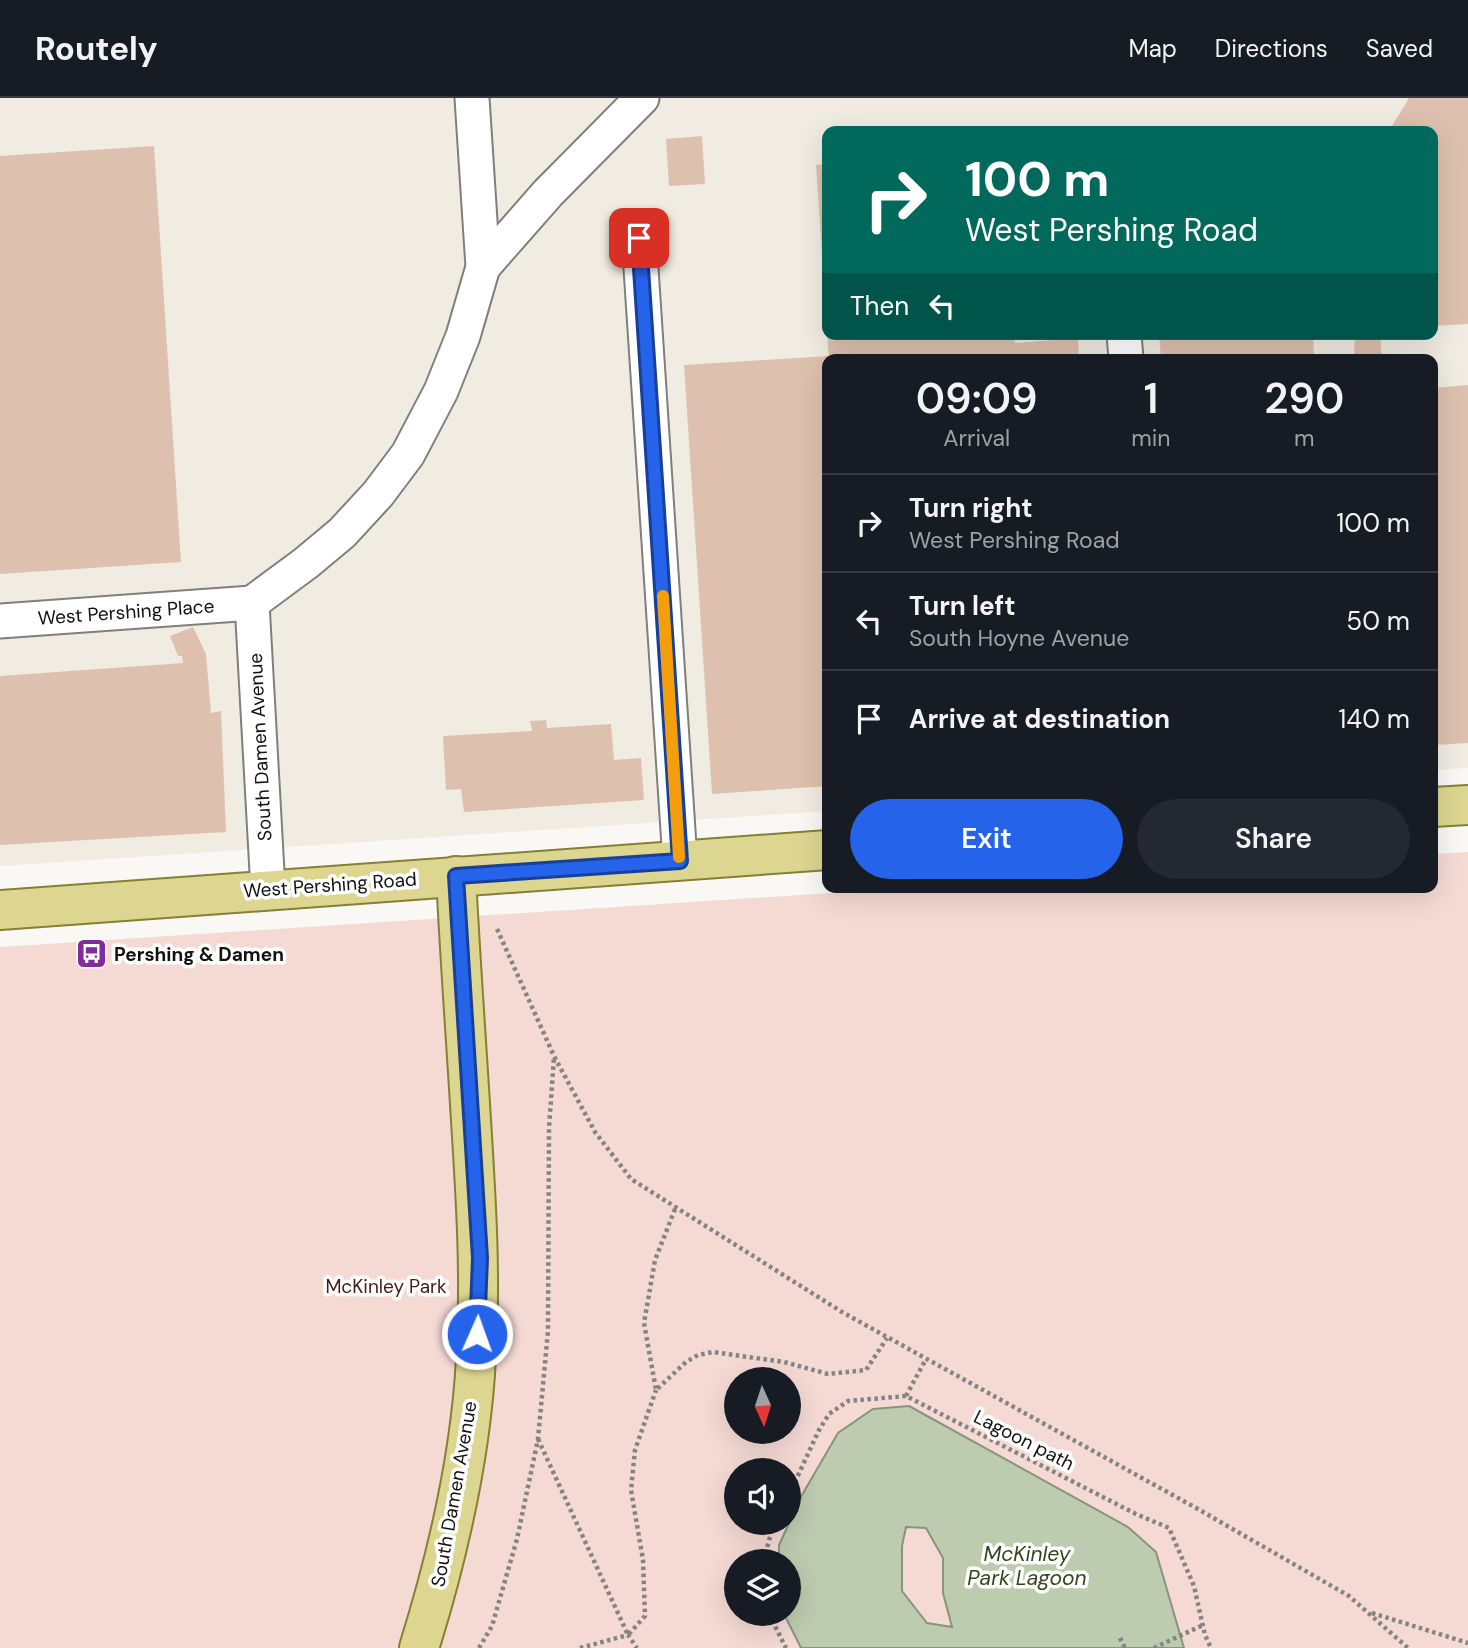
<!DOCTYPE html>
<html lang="en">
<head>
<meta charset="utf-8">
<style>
	body { margin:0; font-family:"DM Sans",sans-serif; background:#242831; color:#f1f3f6; height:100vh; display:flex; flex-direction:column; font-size:26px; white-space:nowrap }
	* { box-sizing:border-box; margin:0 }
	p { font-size:23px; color:#9ea1a6 }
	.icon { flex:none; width:38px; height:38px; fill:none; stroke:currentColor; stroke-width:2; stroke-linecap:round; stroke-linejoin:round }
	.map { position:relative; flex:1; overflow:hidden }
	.panel { position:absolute; left:822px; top:256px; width:616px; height:539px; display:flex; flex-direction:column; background:#171b24; border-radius:14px; box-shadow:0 7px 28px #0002 }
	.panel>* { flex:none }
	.hud { position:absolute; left:822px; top:28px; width:616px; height:214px; border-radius:14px; box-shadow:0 7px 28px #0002; background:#00695c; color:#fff; overflow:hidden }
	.needle { width:46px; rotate:177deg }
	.tools { position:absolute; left:724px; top:1269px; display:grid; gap:14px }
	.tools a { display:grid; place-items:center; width:77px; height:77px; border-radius:50%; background:#171b24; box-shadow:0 7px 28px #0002; font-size:35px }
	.pin { position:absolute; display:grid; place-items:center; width:60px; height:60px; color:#fff; margin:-30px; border-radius:14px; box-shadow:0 4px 10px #0006 }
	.me { position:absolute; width:77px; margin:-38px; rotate:2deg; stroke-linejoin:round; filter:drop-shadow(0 0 5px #0008) }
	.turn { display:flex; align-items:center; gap:24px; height:147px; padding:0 28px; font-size:32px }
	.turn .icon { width:91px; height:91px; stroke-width:2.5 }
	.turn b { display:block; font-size:49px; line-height:60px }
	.then { display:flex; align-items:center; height:66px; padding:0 28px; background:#0003; gap:14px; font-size:26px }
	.eta { display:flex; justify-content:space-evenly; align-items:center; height:119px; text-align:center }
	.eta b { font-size:42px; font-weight:600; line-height:49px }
	.action { display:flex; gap:14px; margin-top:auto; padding:14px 28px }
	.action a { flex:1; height:80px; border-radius:42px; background:#2563eb; color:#fff; font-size:28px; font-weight:600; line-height:80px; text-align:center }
	.action a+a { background:#242831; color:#f1f3f6 }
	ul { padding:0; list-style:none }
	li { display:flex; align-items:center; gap:21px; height:98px; padding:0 28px; border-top:2px solid #363941 }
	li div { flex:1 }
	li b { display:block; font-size:26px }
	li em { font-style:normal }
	header { display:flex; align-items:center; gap:42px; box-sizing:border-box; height:98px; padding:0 35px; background:#171b24; border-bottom:2px solid #363941 }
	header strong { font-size:33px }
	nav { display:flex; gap:38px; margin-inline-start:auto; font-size:24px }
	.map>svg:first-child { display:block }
	.built { fill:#f1ece2; fill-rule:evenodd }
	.green { fill:#f5dad4; fill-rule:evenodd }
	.water { fill:#bdcbaf; stroke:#8a937f; stroke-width:2; fill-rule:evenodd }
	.building { fill:#ddc1ae }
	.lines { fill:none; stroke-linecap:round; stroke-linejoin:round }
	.minor-casing { stroke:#817f7c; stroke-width:37 }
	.major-casing { stroke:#867f34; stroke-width:42 }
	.path { stroke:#858482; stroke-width:4.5; stroke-dasharray:3.5 3.5; stroke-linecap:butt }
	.minor { stroke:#fff; stroke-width:33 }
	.major { stroke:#dcd691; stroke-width:38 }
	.route-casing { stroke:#184099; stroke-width:18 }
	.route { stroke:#2563eb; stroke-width:12 }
	.slow { stroke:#f59e0b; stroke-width:12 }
	.labels { text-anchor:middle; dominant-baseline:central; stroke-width:7; stroke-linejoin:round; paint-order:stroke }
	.street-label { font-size:19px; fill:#121110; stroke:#fff }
	.poi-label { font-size:19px; font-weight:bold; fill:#121110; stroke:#fff; text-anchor:start }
	.park-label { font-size:19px; fill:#461912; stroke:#fff }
	.water-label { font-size:21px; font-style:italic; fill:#324419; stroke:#fff }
</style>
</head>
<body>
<header>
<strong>Routely</strong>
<nav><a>Map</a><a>Directions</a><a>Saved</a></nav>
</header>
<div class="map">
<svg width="1468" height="1550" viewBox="0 0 1468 1550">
	<rect width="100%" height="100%" fill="#faf8f5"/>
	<path class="built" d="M0,0h1468v670l-35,2v-411h-605v452l-828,55zM828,33h605v203h-605z"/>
	<path class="green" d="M1468,754v796h-1468v-701l922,-60h511v-33zM737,1281h52v53h-52zM737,1372h52v52h-52zM737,1463h52v53h-52z"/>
	<path class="water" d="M909,1308l219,121 28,25 28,96h-383l-17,-34h5v-53h-10v-16l23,-50 36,-62 35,-24zM906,1429l20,1 17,30v35l9,34 -25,-4 -25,-32v-45z"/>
	<g class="building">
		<path d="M1409,0h59v226l-35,2v-195h-44z"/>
		<path d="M702,38l3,48 -36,2 -3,-47z"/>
		<path d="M154,48l27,416 -181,12v-418z"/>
		<path d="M828,66v148h-2l-10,-147z"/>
		<path d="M827,236h188v9l63,-5 1,21h-250z"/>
		<path d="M1159,236h154l1,25h-153z"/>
		<path d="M1355,236h25l2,25h-28z"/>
		<path d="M828,258v430l-116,8 -28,-429z"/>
		<path d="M1468,287v358l-35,2v-357z"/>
		<path d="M193,529l13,27 5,59 10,-2 5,121 -226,13v-169l183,-13 -1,-7h-4l-8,-20z"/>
		<path d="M546,622l1,8 64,-4 3,36 27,-2 3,42 -180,12 -3,-23 -15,1 -3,-54 89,-5 -2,-10z"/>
	</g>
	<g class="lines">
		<defs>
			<g id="minor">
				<path d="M639,140l41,623"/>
				<path d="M483,169l65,-74 94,-95"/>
				<path d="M1124,236l2,25"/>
				<path d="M252,505l54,-40 36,-30 36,-39 30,-40 33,-63 22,-55 20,-69 -11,-169"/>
				<path d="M252,505l16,287"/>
				<path d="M0,523l252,-18"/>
			</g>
			<g id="major">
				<path d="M1433,709l35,-2"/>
				<path d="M0,812l828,-60"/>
				<path d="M419,1550c29,-93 52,-192 57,-290 5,-80 0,-159 -5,-238 -5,-82 -11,-163 -15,-244"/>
			</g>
		</defs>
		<use href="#minor" class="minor-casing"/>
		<use href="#major" class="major-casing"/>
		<g class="path">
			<path d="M497,831l57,127 41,76 36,47 211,133 356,197 151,87 59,52"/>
			<path d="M675,1111l-20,51 -11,63 12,67 30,-28 12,-7 15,-3 71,10 44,12 38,-4 21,-32"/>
			<path d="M906,1298l20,-37"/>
			<path d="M538,1341l90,196 17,-19 -2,-56 -12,-70 4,-40 21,-60"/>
			<path d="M789,1397l30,-65 10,-16 19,-13 58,-5 230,118 33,14 25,58 11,49 6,13"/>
			<path d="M767,1463v-13l7,-26"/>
			<path d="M1372,1515l96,30"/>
			<path d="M769,1516l17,34"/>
			<path d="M1120,1540l5,10"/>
			<path d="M479,1550l13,-22 25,-87 21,-100 10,-108 1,-203 5,-71"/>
			<path d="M580,1550l48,-13 9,13"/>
			<path d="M1154,1550l49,-23"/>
		</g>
		<use href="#minor" class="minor"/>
		<use href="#major" class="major"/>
	</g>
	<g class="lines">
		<defs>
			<path id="route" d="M477,1236l3,-76 -24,-382 224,-15 -41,-623"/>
		</defs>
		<use href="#route" class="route-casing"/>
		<use href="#route" class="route"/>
		<path class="slow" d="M663,498l16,261"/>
	</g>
	<defs>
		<symbol id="bus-square" viewBox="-11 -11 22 22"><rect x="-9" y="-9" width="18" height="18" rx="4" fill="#812c9a" stroke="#fff"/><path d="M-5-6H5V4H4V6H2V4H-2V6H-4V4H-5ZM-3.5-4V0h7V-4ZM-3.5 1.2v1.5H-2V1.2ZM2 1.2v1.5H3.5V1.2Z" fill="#fff"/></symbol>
	</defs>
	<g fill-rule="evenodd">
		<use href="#bus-square" x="74" y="838" width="35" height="35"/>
	</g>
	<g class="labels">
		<g class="street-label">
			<text transform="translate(126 514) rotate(-4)">West Pershing Place</text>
			<text transform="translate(260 649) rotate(-93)">South Damen Avenue</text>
			<text transform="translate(330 787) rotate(-4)">West Pershing Road</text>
			<text transform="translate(1024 1342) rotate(27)">Lagoon path</text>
			<text transform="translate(454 1396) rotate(-80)">South Damen Avenue</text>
		</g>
		<g class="poi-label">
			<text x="114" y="856">Pershing &amp; Damen</text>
		</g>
		<g class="park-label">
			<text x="386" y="1188">McKinley Park</text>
		</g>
		<g class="water-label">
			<text x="1027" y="1456">McKinley<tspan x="1027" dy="24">Park Lagoon</tspan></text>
		</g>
	</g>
</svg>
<div class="tools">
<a><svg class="needle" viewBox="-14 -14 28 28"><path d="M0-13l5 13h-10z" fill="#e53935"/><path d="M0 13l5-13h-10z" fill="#9ea1a6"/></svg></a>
<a><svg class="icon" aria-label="sound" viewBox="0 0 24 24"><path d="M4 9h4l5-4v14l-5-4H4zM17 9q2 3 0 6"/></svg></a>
<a><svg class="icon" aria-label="layers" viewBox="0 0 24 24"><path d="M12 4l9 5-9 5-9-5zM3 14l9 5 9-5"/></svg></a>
</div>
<div class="pin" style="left:639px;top:140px;background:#d93025"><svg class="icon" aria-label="arrive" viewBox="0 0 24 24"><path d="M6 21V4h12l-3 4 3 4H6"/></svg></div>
<svg class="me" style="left:477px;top:1236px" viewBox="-20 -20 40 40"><circle r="17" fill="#2563eb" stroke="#fff" stroke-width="3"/><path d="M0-11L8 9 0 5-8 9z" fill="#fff"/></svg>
<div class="hud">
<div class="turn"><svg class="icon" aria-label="right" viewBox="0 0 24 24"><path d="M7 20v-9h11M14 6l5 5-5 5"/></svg><div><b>100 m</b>West Pershing Road</div></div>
<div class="then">Then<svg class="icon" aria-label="left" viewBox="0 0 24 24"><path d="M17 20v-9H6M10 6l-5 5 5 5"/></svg></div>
</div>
<section class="panel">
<div class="eta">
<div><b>09:09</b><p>Arrival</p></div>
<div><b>1</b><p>min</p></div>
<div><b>290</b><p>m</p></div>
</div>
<ul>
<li><svg class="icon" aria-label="right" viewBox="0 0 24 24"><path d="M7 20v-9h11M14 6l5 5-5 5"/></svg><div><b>Turn right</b><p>West Pershing Road</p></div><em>100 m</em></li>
<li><svg class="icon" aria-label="left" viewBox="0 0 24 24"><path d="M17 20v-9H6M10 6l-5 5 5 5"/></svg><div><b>Turn left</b><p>South Hoyne Avenue</p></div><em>50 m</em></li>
<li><svg class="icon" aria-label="arrive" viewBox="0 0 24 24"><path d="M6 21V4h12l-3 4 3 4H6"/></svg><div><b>Arrive at destination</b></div><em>140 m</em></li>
</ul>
<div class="action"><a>Exit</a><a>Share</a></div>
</section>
</div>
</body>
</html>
